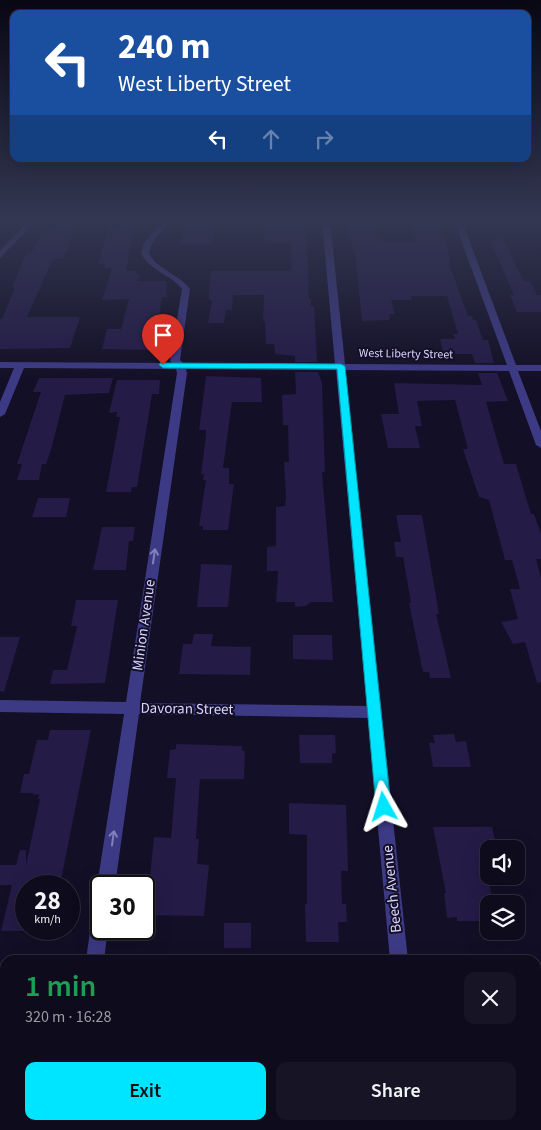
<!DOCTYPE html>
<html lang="en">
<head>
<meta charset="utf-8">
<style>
	body { margin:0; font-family:"Source Sans 3",sans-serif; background:#171425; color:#f1f3f6; height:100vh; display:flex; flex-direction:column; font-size:19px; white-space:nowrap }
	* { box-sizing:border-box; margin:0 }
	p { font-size:16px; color:#9b9ba3 }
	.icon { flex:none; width:28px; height:28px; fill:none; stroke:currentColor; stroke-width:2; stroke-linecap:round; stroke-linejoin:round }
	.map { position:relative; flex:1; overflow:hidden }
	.sheet { position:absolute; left:0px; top:955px; width:541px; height:175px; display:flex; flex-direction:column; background:#0e0b1c; border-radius:15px 15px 0 0; box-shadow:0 5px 20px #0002,0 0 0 1px #2e2b3b }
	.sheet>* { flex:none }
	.top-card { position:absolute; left:10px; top:10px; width:521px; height:152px; border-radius:10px; box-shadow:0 5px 20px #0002,0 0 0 1px #2e2b3b; background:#1a4fa0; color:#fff; overflow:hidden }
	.fabs { position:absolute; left:480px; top:840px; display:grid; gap:10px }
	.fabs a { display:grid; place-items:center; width:45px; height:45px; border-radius:10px; background:#0e0b1c; box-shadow:0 5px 20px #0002,0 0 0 1px #2e2b3b; font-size:25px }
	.speed { position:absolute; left:15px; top:875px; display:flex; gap:10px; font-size:25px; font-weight:700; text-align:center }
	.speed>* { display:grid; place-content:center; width:65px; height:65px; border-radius:50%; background:#0e0b1c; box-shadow:0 5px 20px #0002,0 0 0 1px #2e2b3b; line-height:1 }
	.speed small { font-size:12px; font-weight:400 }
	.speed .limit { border:2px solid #111; border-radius:8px; background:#fff; color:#111 }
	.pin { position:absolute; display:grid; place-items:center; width:42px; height:42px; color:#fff; margin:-51px -21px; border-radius:50% 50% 50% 0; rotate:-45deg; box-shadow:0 0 5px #0007 }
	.pin .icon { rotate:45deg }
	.me { position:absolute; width:55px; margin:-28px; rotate:354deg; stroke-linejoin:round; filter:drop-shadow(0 0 4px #0008) }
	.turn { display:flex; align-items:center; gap:18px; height:105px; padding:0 25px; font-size:22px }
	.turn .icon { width:65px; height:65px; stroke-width:2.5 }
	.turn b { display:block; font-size:35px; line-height:42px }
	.lanes { display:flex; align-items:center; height:48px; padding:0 25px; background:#0003; justify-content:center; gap:25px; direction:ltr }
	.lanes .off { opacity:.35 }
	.round { display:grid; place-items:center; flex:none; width:52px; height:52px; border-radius:10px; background:#171425 }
	.overview { display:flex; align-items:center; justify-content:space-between; height:85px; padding:0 25px }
	h1 { font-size:30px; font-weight:600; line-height:38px; color:#1e9e55 }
	.primary-button { display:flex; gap:10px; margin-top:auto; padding:10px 25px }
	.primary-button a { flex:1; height:58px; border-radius:10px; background:#00e5ff; color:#111; font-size:20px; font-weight:600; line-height:58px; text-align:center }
	.primary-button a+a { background:#171425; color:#f1f3f6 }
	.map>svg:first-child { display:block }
	.building { fill:#241b47 }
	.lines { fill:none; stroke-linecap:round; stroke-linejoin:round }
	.minor { fill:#3d3a85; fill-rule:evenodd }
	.tertiary { fill:#3d3a85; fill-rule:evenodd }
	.oneway { stroke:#837fbc }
	.route { fill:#00e5ff; stroke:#0095a6 }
	.labels { text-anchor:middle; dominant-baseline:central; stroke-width:4; stroke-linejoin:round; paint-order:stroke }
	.far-street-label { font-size:12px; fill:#d9d4ff; stroke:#130f26 }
	.street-label { font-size:15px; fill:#d9d4ff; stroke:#130f26 }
</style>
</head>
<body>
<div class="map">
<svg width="541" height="1130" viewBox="0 0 541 1130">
	<rect width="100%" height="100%" fill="#130f26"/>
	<g class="building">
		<path d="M54,221h24l-15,38h-10l-26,58h53l-10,31 -70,1v-30h2l13,-32h-3l4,-9 11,-26h5l8,-17h4l4,-8h4z"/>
		<path d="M119,221h16l-9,50h11l-1,3h4l-2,7h28l1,16h-5l-5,32h4l-5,21 -54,-1 5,-20h14l8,-30 -27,1 10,-32h-8l1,-4h-7l11,-37 9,-1z"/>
		<path d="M188,221h28l-3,23h-32l4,-20z"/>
		<path d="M263,221h43l3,78h2v7h3l3,56h-22v-6l-20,-2 -1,-10h-8l-1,-23h-2l1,-26h-31l-1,15h-6l-2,13h-16l4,-23h-3v-10l2,-19h80v-28h-26z"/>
		<path d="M346,221h28l3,15 5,2 1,5h33l-4,-20h27l4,16h3l4,24 -1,1 19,52h4l1,4h3l7,20h5l6,23h-19l-3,-9h-28l-4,-15h15l-2,-5h5l-11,-38h-36l1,4h-21l4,14h-6l1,6 -28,1 -7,-70h-2l-2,-13h-3z"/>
		<path d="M501,236l23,45h6l7,14h4v17h-24l-7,-17h4l-24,-54z"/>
		<path d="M295,372h23l4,11 3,89h-3l11,130h-22l-5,4 -11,1v-5h-19l2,-31h-11v-24l9,-1v-39l9,-1 1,-9 -2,-35h5l-1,-37h-5l-1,-30 14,-1z"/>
		<path d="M478,373h19l11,28 -22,1 18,62h12l15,50h3l7,20v25h-5l5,19v104l-4,1 -12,-41 -12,2 -12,-22 17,-3 -8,-30h10l-8,-29h-7l-16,-60 -10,-3 -16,-48h5l-13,-49 -38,1 5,25h-7l5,22h-32l-7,-34h18l-5,-31 88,2z"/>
		<path d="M206,376l55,2 1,24h-30l-9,66h6v16h5l-6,46h-25v-4h-4l7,-46h-3l1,-6h-3l5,-39v-5h-7z"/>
		<path d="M39,378h74l-4,15 -44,2 -14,55 -5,14h-4l-3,16h-22l5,-16h-5l24,-72h-8z"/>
		<path d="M117,380h43l-1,14h-7l-15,93h-5l-1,5h-25l14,-75h-4l1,-5 -8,1z"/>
		<path d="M38,498h32l-4,19h-34z"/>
		<path d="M396,515h26l17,99h-3l15,64h-21l-1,-6h-6l-14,-69h2l-8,-46h-7l-2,-15h7z"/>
		<path d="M102,527h33l-2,14h-4l-3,29h-33z"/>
		<path d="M201,564l31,1 -4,42h-31z"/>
		<path d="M76,600h42l-13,83 -55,1 3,-14h14l10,-44h-6z"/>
		<path d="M194,634h19l-2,12 40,1 -1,28 -71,-1 4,-30h9z"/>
		<path d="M293,635h39l1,25 -40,-1z"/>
		<path d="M0,637h20l-16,55 -4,-1z"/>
		<path d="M50,730h41l-31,155h-34v46h-25l11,-46h-12v-20h16l4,-15h6v15l14,-66h-2l1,-5 -6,1 1,-2h-14l4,-19h5l8,-34h11z"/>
		<path d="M454,734l2,8 10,-1 5,26h-38l-4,-24h6l-2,-8z"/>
		<path d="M299,735h36l1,18 -4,1v9h-32z"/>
		<path d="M176,744l66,2v5h3l-1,28h-44l-4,60h3l-2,25 12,1 -5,51 -58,-1 8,-78 17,1 5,-60h-9l3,-28 6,-1z"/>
		<path d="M289,803l57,2 2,66h-7l1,33h4l1,18h-9l1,20h-33l-1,-38h2v-69l-18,-1z"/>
		<path d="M433,827h59l4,18h-14l11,59h-4v17h-32v-4l-10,1 -3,-25h2z"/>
		<rect x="224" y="923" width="27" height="25"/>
	</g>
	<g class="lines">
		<g class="minor">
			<path d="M0,221h7l-7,6z"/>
			<path d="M163,221h7l-18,22 -3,10c8,17 30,21 41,36l-10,71 3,3 152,1 -13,-143h8l15,143 162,1 -53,-144h8l54,144h25v6h-23l23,60v17l-5,-3 -27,-74 -164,-1 63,590h-18l-22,-242 -229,-4 -24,172h-14v6l-4,-6 27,-172 -124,-2v-12l126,2 51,-329 -1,-4 -152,-1 -19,46 -5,3v-15l14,-34h-14v-6l172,1 -2,-2 12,-72c-11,-15 -33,-18 -41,-36l3,-10zM186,369l150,1 31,336 -227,-3 47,-330z"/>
			<path d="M101,909v20h7l-4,31h-18l6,-43 3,-6z"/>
			<path d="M61,1125h20l-1,5h-20z"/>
			<rect x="405" y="1125" width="20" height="5"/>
		</g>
		<path class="tertiary" d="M28,221h8l-36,37v-7z"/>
	</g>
	<defs><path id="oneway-shaft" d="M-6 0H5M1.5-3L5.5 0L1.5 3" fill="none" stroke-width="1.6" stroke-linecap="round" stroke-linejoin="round" transform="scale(1.25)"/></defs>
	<g class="oneway">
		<use href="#oneway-shaft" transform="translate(154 556) rotate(-82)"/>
		<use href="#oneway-shaft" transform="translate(113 838) rotate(-82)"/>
	</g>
	<linearGradient id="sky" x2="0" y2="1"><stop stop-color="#0a0815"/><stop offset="0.58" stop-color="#333752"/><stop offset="1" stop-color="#333752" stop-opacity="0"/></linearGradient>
	<rect width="541" height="380" fill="url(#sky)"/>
	<path class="route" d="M160,363l181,1 4,2 46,441 -2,5 -5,1 -6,-1 -2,-5 -39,-438 -174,-1 -4,-3z"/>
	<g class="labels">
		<g class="far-street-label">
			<text transform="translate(406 354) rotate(1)">West Liberty Street</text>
		</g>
		<g class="street-label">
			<text transform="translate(144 625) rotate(-82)">Minion Avenue</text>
			<text transform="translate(187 709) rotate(1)">Davoran Street</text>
			<text transform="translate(392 889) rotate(-96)">Beech Avenue</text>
		</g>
	</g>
</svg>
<div class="fabs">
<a><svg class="icon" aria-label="sound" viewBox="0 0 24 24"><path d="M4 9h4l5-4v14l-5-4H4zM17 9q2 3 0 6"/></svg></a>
<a><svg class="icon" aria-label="layers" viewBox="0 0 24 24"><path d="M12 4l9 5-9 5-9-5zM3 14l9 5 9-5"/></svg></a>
</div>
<div class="speed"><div>28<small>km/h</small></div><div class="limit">30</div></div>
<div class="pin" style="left:163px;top:365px;background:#d93025"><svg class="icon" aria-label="arrive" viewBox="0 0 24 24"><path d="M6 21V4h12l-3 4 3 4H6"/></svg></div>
<svg class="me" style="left:384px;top:807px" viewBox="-20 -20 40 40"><path d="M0-17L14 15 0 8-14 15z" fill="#00e5ff" stroke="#fff" stroke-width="4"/></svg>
<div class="top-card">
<div class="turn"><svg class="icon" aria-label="left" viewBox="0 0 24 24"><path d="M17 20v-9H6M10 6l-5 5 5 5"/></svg><div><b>240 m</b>West Liberty Street</div></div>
<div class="lanes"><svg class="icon" aria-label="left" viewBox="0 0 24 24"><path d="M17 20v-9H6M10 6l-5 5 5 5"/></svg><svg class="icon off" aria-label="ahead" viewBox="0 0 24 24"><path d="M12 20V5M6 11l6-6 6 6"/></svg><svg class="icon off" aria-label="right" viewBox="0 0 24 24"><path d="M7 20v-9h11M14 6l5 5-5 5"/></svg></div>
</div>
<section class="sheet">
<div class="overview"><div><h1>1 min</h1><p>320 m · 16:28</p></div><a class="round"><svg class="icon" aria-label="close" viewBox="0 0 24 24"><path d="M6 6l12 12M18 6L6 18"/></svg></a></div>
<div class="primary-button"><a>Exit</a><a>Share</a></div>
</section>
</div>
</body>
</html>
